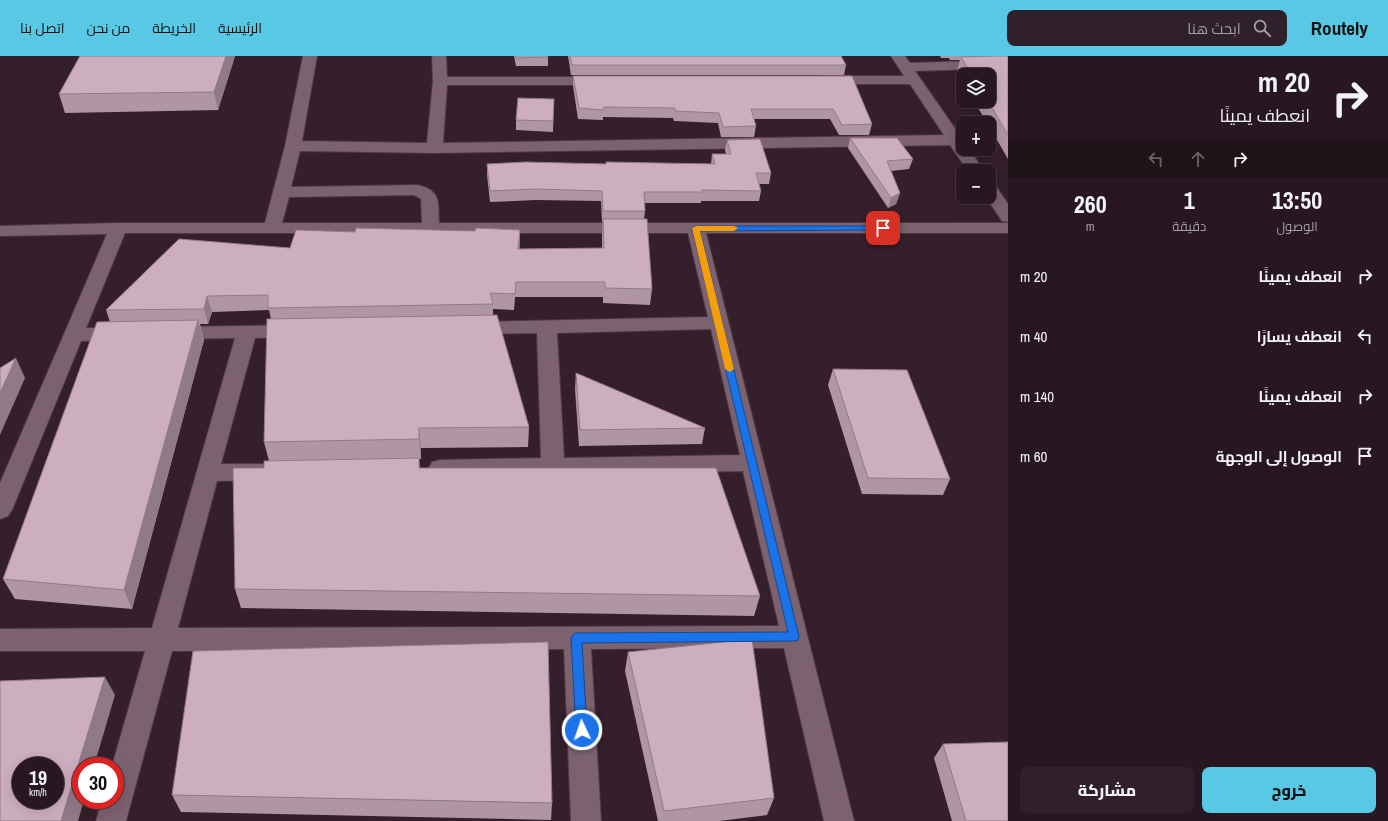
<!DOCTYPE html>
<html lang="ar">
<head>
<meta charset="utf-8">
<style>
	body { margin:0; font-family:"Archivo Narrow",Cairo,sans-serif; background:#302029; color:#f1f3f6; direction:rtl; height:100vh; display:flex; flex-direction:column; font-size:15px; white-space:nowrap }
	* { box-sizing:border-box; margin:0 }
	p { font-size:13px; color:#a59fa5 }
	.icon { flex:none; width:22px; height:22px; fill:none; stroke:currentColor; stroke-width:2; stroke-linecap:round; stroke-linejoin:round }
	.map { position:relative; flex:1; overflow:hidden; direction:ltr }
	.drawer { display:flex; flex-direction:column; background:#281720; width:380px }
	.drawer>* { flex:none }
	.banner { background:#281720; color:#f1f3f6; overflow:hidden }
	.buttons { position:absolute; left:956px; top:12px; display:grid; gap:8px }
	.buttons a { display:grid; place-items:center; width:40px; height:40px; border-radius:8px; background:#281720; box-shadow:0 4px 16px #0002,0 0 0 1px #44363e; font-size:20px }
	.speed { position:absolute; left:12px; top:701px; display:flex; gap:8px; font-size:20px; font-weight:700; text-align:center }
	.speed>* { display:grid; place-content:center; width:52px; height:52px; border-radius:50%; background:#281720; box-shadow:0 4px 16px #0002,0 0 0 1px #44363e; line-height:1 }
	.speed small { font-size:10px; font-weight:400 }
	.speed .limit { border:6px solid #d22; background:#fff; color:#111 }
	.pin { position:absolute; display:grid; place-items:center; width:34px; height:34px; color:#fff; margin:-17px; border-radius:8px; box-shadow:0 2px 6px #0006 }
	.me { position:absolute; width:44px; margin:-22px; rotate:357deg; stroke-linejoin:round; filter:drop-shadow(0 0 3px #0008) }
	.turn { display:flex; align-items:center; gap:14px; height:84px; padding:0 12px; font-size:18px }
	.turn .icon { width:52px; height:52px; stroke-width:2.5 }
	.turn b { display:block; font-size:28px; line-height:34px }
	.lanes { display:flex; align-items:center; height:38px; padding:0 12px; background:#0003; justify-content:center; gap:20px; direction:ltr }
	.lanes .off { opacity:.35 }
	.eta { display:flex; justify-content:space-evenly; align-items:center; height:68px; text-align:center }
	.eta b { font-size:24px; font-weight:800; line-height:28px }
	.primary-button { display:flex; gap:8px; margin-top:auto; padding:8px 12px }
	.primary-button a { flex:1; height:46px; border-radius:8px; background:#59c8e4; color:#111; font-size:16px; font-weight:800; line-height:46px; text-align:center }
	.primary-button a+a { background:#302029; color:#f1f3f6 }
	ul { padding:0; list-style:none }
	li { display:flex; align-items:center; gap:12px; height:60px; padding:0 12px }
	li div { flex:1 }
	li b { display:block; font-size:15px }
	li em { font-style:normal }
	header { display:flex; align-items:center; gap:24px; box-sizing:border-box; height:56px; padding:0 20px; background:#59c8e4; color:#111 }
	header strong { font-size:19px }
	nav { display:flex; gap:22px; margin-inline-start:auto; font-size:14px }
	.search { width:280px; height:36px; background:#302029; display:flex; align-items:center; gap:10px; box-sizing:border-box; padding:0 14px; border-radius:8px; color:#a59fa5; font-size:15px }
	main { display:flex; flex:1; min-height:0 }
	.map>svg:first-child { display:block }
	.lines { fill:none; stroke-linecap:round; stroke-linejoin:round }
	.minor-casing { stroke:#4e3b46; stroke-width:2 }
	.minor { fill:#7c616f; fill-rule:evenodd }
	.wall { fill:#b096a3 }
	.shaded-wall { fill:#907a85 }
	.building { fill:#cdaebe; stroke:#907a85; fill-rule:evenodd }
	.route { fill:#1a73e8; stroke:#114b97 }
	.slow { fill:#f59e0b }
</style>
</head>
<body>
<header>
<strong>Routely</strong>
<div class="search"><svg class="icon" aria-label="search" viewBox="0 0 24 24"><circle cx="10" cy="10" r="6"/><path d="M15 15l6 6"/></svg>ابحث هنا</div>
<nav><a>الرئيسية</a><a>الخريطة</a><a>من نحن</a><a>اتصل بنا</a></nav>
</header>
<main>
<section class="drawer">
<div class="banner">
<div class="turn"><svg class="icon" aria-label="right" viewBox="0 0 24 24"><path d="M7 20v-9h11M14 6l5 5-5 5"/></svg><div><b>20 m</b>انعطف يمينًا</div></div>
<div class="lanes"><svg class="icon off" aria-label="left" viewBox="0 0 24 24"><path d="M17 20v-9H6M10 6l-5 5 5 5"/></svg><svg class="icon off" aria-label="ahead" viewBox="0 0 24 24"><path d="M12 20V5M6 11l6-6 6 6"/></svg><svg class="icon" aria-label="right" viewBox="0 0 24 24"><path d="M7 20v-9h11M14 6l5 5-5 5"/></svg></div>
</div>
<div class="eta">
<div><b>13:50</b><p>الوصول</p></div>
<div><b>1</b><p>دقيقة</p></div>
<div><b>260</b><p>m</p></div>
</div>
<ul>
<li><svg class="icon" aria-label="right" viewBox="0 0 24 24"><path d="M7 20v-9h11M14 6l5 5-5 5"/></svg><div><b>انعطف يمينًا</b></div><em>20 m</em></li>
<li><svg class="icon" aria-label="left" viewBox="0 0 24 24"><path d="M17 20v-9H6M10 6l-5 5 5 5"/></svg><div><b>انعطف يسارًا</b></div><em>40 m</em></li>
<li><svg class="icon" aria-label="right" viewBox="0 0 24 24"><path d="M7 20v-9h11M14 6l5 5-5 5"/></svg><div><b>انعطف يمينًا</b></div><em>140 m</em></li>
<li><svg class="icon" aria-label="arrive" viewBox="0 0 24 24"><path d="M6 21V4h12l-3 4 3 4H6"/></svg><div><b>الوصول إلى الوجهة</b></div><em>60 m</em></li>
</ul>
<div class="primary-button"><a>خروج</a><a>مشاركة</a></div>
</section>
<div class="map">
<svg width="1008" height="765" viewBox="0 0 1008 765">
	<rect width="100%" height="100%" fill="#351f2b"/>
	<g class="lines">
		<defs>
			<g id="minor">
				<path d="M303,0h14l-15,85 125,2 6,-62 -1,-25h14l1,21h156l5,1 2,3 -2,3 -5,1h-156l-4,58 501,-8 -34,-51h-85l-5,-1 -2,-3 2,-3 5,-1h79l-13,-20h14l5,7 98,-3v8l-93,3 48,69v9h6l15,22h-16l-18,-26 -515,8 -135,-2 -9,36 127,-2c24,6 20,18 21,38h569v10h-302l148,588h-30l-40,-173 -193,1 10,172h-30l-7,-172 -392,2 -46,170h-30l6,-21h13v-34h-3l33,-115h-145v-22l152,-1 83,-290 -63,1 -7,-1 -3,-5 3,-5 7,-1 124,-2 7,1 3,5 -3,5 -7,1 -41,1 -34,126h41l8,2 3,6 -3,6 -8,2 -45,1 -39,147 601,-2 -36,-155 -303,5 -8,-2 -3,-6 3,-6 8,-2 101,-2 -4,-125 -67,1 -7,-2 -3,-4 3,-4 7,-2 238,-5 -20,-84h-563l-39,95h38l7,1 3,5 -3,5 -7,1 -43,1 -69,169 -4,6 -8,3v-36l107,-249 -107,2v-10l118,-3h147l20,-77zM414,139l7,4 1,24h-140l7,-26zM711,273l29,126 -176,3 -7,-125z"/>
				<path d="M989,128l6,1 13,19v18l-6,-1 -16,-24h3z"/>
			</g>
		</defs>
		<use href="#minor" class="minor-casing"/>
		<use href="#minor" class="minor"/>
	</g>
	<g class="wall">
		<path d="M80,0h155l-17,54 -153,3 -6,-19z"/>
		<path d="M514,0h34v10h-32z"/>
		<path d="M568,0h273l5,9 -2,10h-273z"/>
		<path d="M940,0h68v103l-19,-33v-3h-2l-13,-22h15v-26h-26v7l-6,-11 3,-11h-10l-1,-2h-8z"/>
		<path d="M573,20h279l20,48 -3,11h-30l-9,-16h-76l2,7 -2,11h-33l-3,-14 -44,-2 -1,-3 -70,-1v3l-25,-1 -5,-33z"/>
		<path d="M554,43l-1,33 -37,-2v-10z"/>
		<path d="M850,82l63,21 -4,10 -18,2 9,22 -4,11 -8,4 -40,-60z"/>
		<path d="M727,84l44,33 -2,11h-10l2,7 -2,10h-58v2h-56v8l-1,8 8,70 -2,16 -47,-2v-6h-88l-1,13 -21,-1v6l36,112 -1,20 -107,1v11h-2l1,9 340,128 -6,20 -513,-8 -6,-19 29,-121 5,-7 -5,-19 7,-123 -2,-9 -57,2 -4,12h-8l4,16 -72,269 -117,-10 -12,-20 107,-257 -4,-12 184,-62 230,-3 -1,4 83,-1v-14l1,-12h-1l-1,-21 -65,-1 -46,2 -3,-27v-11h224l1,-10h14l-1,-4z"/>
		<path d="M833,313l117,110 -7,16 -81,-1 -34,-109z"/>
		<path d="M576,317l129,55 -3,16 -123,2 -4,-57z"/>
		<path d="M628,596l146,146 -7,17 -48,6h-61l-33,-150z"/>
		<path d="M943,688l65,77h-56l-18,-63z"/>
		<path d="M172,739l380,8 -1,17 -370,-8z"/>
	</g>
	<g class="shaded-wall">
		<path d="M226,0h9l-17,54 -4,-18z"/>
		<path d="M900,137l-4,11 -8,4 3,-10z"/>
		<path d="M520,174v15l-2,20v-16z"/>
		<path d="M207,240l5,16 -4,12 -4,-15z"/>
		<path d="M198,264l6,20 -72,269 -8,-19z"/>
		<path d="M16,302l9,20 -25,57v-42z"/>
		<path d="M419,372l2,20v11l-2,-20z"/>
		<path d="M105,621l10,18 -21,71h-13v34h3l-6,21h-17z"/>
	</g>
	<g class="building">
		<path d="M80,0h146l-12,36 -155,2z"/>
		<path d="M515,0h33v1l-32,1z"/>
		<path d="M570,0h271l5,9h-274z"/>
		<path d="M995,0h13v79l-20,-34h1v-26h-17l-11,-18z"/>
		<path d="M573,20h279l20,48 -30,1 -9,-16h-82l5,17 -33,1 -4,-14 -44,-2v-3l-71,-1v3l-25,-2z"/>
		<path d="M518,42l36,1 -1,22 -37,-1z"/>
		<path d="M850,82h47l16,21 -26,2 13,32 -9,5z"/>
		<path d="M760,83l11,34h-15l5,18 -59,-1v2h-58l1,19h-42l-1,-20 -65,-2 -47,2 -3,-27 39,-2 80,2v-2l109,2 -3,-10h19l-4,-14z"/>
		<path d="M603,163h44l5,70 -47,-1v-6h-89l-1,12 -25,-1 3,11 -225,4v-13l-61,1 -3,13 -98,1 73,-71 111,9 6,-18 59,2 1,-4 119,3 1,-3 44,2 -2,19 86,-1z"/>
		<path d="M497,259l32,112 -110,1v11l-155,3 3,-123z"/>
		<path d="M198,264l-74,270 -121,-11 94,-257z"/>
		<path d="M16,302l-16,35v-25z"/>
		<path d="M833,313l74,1 43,109 -82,-1z"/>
		<path d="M576,317l129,55 -125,2z"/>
		<path d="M419,402v10h297l44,128 -525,-7 -2,-121h31v-7z"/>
		<path d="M752,583l22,159 -110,13 -36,-159z"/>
		<path d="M548,586l4,161 -380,-8 21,-144z"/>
		<path d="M105,621l-44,144h-61v-140zM21,710h34v34h-34z"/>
		<path d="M1008,686v79h-42l-23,-77z"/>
	</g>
	<path class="route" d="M696,170h187l4,2 -4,2 -183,1 99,405 -1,4 -4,1 -212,2 5,87 -1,3 -4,2 -5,-2 -1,-3 -5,-92 2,-3 3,-2 212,-1 -96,-404z"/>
	<path class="slow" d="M696,170h38l4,2 -4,3h-34l34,138 -4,3 -5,-3 -33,-141z"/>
</svg>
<div class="buttons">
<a><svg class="icon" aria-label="layers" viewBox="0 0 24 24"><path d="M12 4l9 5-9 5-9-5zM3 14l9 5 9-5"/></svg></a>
<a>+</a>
<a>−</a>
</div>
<div class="speed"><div>19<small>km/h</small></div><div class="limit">30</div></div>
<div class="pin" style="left:883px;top:172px;background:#d93025"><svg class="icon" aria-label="arrive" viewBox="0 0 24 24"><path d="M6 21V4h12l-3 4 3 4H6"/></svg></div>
<svg class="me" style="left:582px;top:674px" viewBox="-20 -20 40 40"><circle r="17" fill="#1a73e8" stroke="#fff" stroke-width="3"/><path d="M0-11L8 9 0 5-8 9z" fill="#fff"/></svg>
</div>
</main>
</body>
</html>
